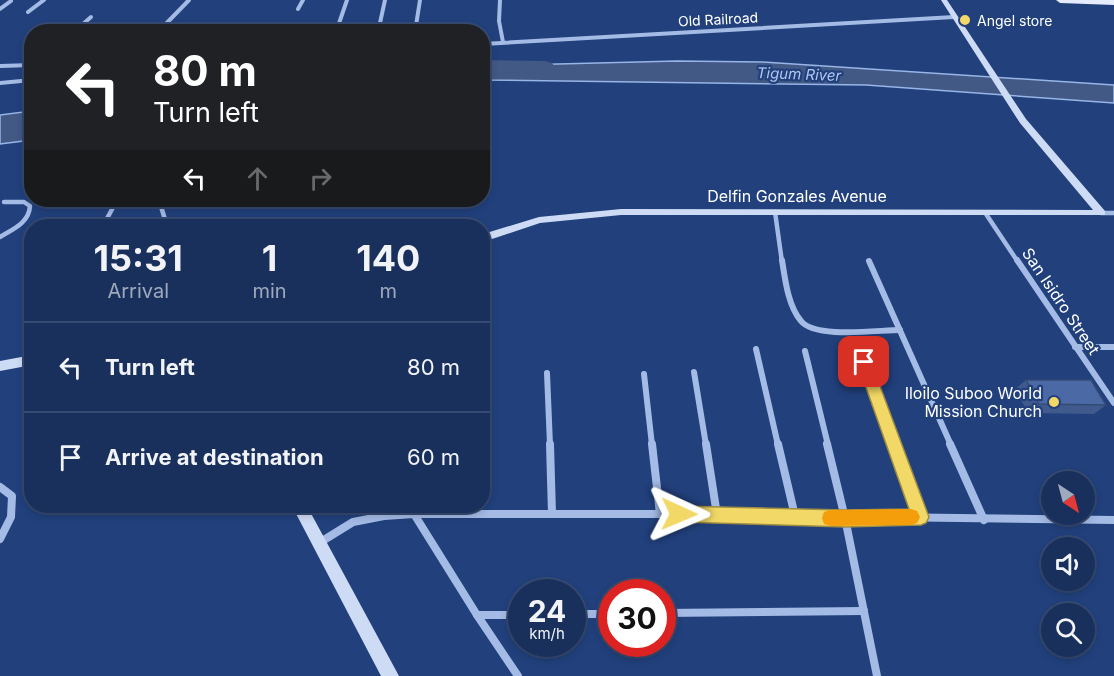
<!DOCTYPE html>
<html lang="en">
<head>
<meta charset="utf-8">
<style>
	body { margin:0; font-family:Inter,sans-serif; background:#263c66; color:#f1f3f6; height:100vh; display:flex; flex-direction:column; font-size:22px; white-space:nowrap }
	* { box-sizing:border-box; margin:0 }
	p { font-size:20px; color:#9fa9bc }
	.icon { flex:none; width:33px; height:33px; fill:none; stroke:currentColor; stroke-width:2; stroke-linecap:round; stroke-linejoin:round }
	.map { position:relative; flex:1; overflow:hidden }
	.sheet { position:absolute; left:24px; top:219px; width:466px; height:294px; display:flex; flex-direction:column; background:#19305d; border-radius:24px; box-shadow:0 3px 9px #0003,0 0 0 2px #374b72 }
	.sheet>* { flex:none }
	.top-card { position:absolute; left:24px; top:24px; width:466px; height:183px; border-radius:24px; box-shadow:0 3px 9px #0003,0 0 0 2px #374b72; background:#202124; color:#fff; overflow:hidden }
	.needle { width:39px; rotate:144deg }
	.buttons { position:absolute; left:1041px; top:471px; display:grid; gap:12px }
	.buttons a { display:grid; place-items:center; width:54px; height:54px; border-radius:50%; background:#19305d; box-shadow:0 3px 9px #0003,0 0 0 2px #374b72; font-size:30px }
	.speed { position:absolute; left:508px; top:579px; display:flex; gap:12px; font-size:30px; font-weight:700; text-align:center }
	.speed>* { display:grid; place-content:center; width:78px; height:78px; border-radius:50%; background:#19305d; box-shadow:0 3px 9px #0003,0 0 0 2px #374b72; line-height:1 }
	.speed small { font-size:15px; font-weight:400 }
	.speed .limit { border:9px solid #d22; background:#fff; color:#111 }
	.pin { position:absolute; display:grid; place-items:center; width:51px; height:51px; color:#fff; margin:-26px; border-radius:12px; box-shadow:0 3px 9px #0006 }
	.me { position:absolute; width:66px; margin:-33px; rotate:91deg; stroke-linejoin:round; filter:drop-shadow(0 0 4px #0008) }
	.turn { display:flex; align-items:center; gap:21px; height:126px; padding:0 30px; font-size:27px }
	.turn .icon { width:78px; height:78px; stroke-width:2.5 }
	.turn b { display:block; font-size:42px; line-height:51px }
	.lanes { display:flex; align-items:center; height:57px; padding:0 30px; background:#0003; justify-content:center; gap:30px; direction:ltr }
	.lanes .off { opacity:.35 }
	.eta { display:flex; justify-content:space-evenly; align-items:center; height:102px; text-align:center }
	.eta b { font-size:36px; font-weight:700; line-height:42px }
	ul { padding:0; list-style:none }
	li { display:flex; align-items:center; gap:18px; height:90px; padding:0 30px; border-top:2px solid #374b72 }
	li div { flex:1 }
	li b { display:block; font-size:22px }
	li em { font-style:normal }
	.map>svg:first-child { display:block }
	.water { fill:#425885; stroke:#98b5e7; stroke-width:1.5 }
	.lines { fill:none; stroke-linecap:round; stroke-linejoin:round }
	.river { fill:#425885; fill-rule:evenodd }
	.street-far3 { stroke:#a4bbe6; stroke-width:4 }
	.street-far2 { stroke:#a4bbe6; stroke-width:4.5 }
	.street-far1 { stroke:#a4bbe6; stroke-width:6 }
	.street { stroke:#a4bbe6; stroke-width:8 }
	.secondary { fill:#cedbf5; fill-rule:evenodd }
	.primary { fill:#e5ecfd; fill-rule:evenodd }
	.wall { fill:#405a8e }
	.building { fill:#4a69a5; stroke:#344a74; stroke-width:1.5 }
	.route { fill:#f2d866; stroke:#9d8c42; stroke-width:1.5 }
	.slow { fill:#f59e0b }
	.poi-dot { fill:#f2d866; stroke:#21407c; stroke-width:2 }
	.labels { text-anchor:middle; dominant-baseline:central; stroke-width:4.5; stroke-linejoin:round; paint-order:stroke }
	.far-street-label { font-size:14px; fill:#fff; stroke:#21407c }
	.far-poi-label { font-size:14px; fill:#fff; stroke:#21407c; text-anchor:start }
	.far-water-label { font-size:15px; font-style:italic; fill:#b0c6ee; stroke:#21407c }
	.street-label { font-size:16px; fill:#fff; stroke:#21407c }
	.poi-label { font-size:16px; fill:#fff; stroke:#21407c; text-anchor:end }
</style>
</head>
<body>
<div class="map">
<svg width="1114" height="676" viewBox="0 0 1114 676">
	<rect width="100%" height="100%" fill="#21407c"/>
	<g class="water">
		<path d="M677,61l86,1 351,23v18l-248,-18 -383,-5v-14z"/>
		<path d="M31,111v29l-31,4v-29z"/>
	</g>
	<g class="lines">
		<path class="river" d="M483,60l62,1 7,2 3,4 -3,4 -7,2 -62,-1z"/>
		<g class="street-far3">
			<path d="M500,0l-1,21 4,21"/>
			<path d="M0,9l11,-8"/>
			<path d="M298,9l5,-9"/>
			<path d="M28,12l16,-12"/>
			<path d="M74,32l17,-15"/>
			<path d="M158,32l31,-32"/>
			<path d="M336,32l11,-32"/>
			<path d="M378,32l7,-32"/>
			<path d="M415,32l5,-32"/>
			<path d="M483,44l471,-27"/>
			<path d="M0,66l32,-1"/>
			<path d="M0,83l32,-3"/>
		</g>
		<g class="street-far2">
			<path d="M159,200l8,26"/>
			<path d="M775,212l7,50"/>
			<path d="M1101,213h13"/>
			<path d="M986,214l32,48"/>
			<path d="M103,226l14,-26"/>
			<path d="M0,237c13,-8 29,-14 30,-31l-6,-4h-20"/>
		</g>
		<g class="street-far1">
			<path d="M782,260c3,19 6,46 19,61 14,18 77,9 99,9"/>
			<path d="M1017,260l97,143"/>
			<path d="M869,261l82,184"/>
			<path d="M1075,347h39"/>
			<path d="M756,349l22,96"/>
			<path d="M805,351l23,94"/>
			<path d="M864,362l31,83"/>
			<path d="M694,372l12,73"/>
			<path d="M547,373l3,72"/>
			<path d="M644,374l8,71"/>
		</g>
		<g class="street">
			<path d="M550,444l2,70"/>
			<path d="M652,444l8,70"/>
			<path d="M706,444l11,71"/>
			<path d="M778,444l17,72"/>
			<path d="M827,444l18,74 32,158"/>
			<path d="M894,444l27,73"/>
			<path d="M950,444l34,76"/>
			<path d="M0,487l12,9 -1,21 -11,22"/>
			<path d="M414,514l63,101h45"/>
			<path d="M319,543l34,-21 31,-6 30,-2h242l458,6"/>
			<path d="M663,613l201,-2"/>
			<path d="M573,614h39"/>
			<path d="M477,615l41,61"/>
		</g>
		<g class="secondary">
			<path d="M941,0h6l79,119 79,92v4h-484l-81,8 -57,19v-8l56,-17 82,-8 472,1 -73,-87z"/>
			<path d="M32,355v10l-32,6v-10z"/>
			<path d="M292,506h15l92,170h-18z"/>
		</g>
		<path class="primary" d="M1056,0h58v5l-54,-2z"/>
	</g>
	<path class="wall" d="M1026,380l80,25 -12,9 -66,-1 -13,-24z"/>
	<path class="building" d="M1026,380h65l15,25 -67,-1z"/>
	<path class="route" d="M864,356l5,2 2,4 58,155 -3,6 -5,2 -76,2 -166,-5 -6,-2 -2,-6 2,-6 6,-2 166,4 64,-1 -52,-147 2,-4z"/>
	<path class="slow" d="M911,509l6,2 3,6 -3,6 -6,2 -81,1 -6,-2 -2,-6 2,-6 6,-2z"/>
	<g class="poi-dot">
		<circle cx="965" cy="20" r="6"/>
		<circle cx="1054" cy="402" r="6"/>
	</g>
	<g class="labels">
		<g class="far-street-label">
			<text transform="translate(718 19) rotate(-3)">Old Railroad</text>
		</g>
		<g class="far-poi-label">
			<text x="977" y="20">Angel store</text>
		</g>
		<g class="far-water-label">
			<text transform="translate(799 74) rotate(2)">Tigum River</text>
		</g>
		<g class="street-label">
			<text x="797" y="196">Delfin Gonzales Avenue</text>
			<text transform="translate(1061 301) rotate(56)">San Isidro Street</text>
		</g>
		<g class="poi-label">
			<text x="1042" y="393">Iloilo Suboo World<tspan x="1042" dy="18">Mission Church</tspan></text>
		</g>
	</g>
</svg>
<div class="buttons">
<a><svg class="needle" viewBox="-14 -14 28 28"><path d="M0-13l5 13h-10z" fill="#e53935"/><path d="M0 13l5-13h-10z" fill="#9fa9bc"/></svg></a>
<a><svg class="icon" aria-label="sound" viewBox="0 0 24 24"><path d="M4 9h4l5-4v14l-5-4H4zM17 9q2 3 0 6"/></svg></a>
<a><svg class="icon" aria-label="search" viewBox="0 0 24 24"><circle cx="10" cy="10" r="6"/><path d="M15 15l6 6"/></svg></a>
</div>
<div class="speed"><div>24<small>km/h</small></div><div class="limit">30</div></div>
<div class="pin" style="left:864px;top:362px;background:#d93025"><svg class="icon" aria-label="arrive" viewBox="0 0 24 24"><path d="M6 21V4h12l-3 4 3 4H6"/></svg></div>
<svg class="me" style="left:679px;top:514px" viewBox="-20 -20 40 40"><path d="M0-17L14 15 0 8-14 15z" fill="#f2d866" stroke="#fff" stroke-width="4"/></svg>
<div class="top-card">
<div class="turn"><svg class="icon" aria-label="left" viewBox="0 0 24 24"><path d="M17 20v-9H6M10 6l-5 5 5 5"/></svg><div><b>80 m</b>Turn left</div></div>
<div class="lanes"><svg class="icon" aria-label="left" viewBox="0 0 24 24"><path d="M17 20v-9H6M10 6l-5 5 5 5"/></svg><svg class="icon off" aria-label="ahead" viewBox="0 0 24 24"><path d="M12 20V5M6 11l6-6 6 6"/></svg><svg class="icon off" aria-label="right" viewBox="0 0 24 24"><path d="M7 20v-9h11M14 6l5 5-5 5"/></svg></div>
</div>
<section class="sheet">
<div class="eta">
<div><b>15:31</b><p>Arrival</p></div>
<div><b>1</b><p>min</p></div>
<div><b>140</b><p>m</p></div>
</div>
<ul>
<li><svg class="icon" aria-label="left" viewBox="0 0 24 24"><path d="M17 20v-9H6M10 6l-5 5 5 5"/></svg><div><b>Turn left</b></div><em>80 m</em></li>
<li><svg class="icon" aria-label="arrive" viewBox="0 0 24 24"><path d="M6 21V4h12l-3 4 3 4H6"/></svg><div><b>Arrive at destination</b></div><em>60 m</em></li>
</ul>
</section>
</div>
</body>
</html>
